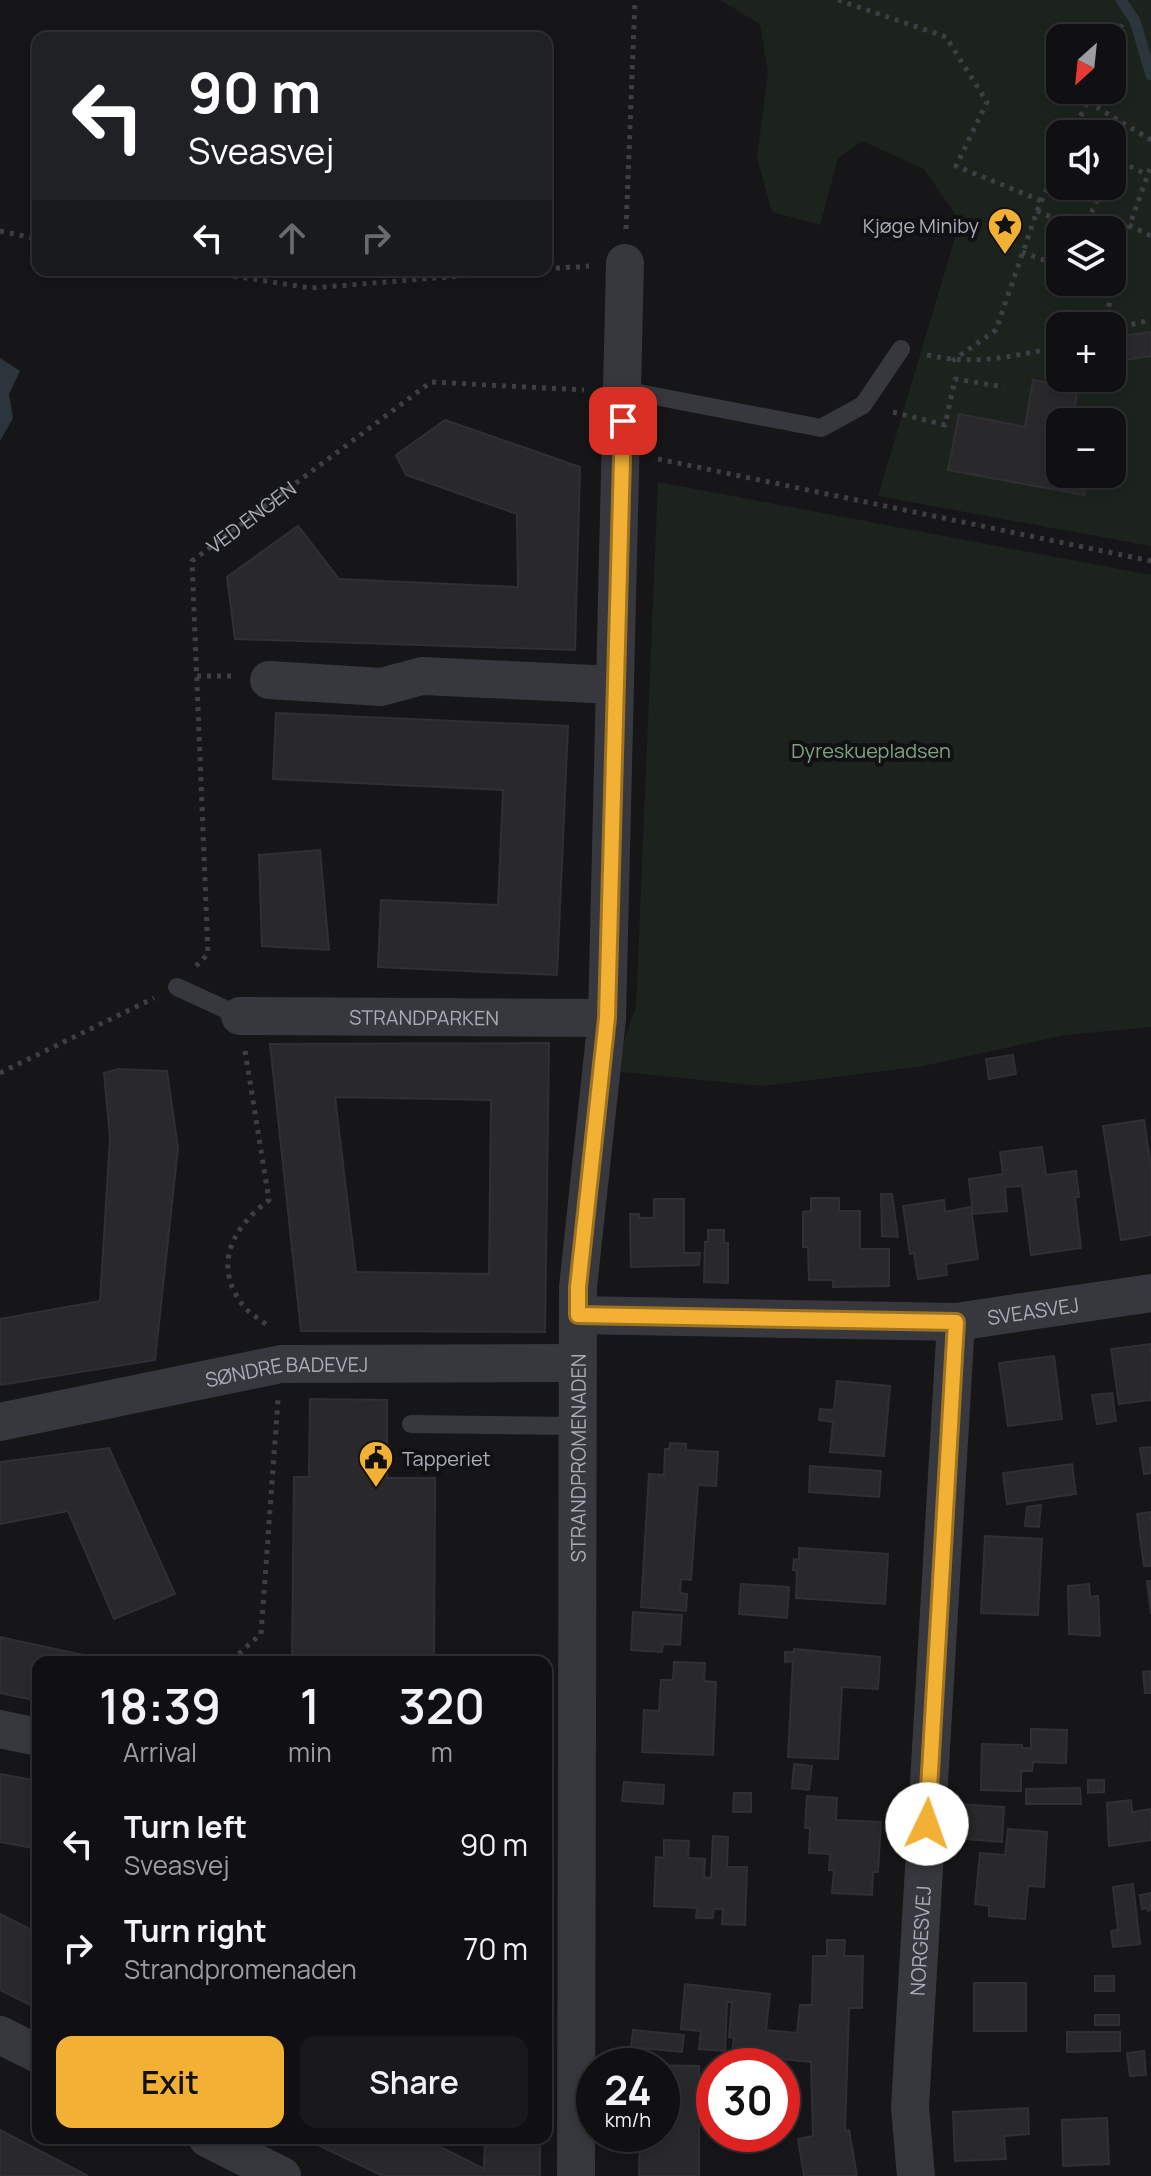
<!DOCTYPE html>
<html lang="en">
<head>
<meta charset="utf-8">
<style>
	body { margin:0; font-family:Manrope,sans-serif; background:#19191b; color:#f1f3f6; height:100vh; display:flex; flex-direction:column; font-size:30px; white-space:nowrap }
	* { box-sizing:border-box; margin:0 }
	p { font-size:26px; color:#9c9d9f }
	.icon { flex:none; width:44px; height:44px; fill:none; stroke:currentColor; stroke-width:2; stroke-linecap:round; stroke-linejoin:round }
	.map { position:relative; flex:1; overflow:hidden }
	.panel { position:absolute; left:32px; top:1656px; width:520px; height:488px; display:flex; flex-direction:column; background:#101012; border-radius:16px; box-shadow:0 4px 12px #0003,0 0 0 2px #303032 }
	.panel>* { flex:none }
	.hud { position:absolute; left:32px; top:32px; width:520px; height:244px; border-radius:16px; box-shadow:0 4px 12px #0003,0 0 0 2px #303032; background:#202124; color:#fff; overflow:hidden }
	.needle { width:52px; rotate:207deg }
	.fabs { position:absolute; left:1046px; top:24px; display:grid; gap:16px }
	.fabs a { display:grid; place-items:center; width:80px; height:80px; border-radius:16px; background:#101012; box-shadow:0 4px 12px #0003,0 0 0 2px #303032; font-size:40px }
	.speed { position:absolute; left:576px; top:2048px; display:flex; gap:16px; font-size:40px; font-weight:700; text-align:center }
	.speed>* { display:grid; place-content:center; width:104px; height:104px; border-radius:50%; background:#101012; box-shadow:0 4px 12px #0003,0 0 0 2px #303032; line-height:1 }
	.speed small { font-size:20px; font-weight:400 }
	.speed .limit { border:12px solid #d22; background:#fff; color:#111 }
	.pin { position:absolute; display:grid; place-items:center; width:68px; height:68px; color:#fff; margin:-34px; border-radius:16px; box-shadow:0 4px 12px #0006 }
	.me { position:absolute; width:88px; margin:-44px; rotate:3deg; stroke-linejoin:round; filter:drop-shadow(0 0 6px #0008) }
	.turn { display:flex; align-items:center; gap:28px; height:168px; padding:0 24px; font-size:36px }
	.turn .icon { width:104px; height:104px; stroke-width:2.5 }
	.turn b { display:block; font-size:56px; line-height:68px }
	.lanes { display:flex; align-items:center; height:76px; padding:0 24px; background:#0003; justify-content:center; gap:40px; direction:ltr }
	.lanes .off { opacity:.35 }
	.eta { display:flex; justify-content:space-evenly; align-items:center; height:136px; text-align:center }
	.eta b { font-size:48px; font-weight:600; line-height:56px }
	.cta { display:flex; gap:16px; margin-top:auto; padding:16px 24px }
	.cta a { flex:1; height:92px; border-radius:16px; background:#f2b134; color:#111; font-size:32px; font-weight:600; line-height:92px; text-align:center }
	.cta a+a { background:#19191b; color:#f1f3f6 }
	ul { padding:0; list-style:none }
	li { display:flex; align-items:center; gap:24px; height:104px; padding:0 24px }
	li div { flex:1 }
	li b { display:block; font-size:30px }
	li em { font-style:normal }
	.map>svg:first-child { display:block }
	.green { fill:#1c231d; fill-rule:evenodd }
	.water { fill:#2c353c }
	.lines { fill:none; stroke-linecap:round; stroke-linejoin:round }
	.stream { stroke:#2c353c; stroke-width:11 }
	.building { fill:#29292c; stroke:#303034; stroke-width:2; fill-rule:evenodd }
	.path { stroke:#3d3f44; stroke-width:5; stroke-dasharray:4 6; stroke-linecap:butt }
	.service { stroke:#37383d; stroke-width:18 }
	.minor { stroke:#37383d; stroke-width:38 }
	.route-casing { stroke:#9d7322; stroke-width:20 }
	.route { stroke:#f2b134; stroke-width:14 }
	.labels { text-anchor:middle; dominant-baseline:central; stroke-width:8; stroke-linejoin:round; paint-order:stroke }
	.poi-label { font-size:20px; fill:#a8adb8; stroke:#111113; text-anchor:end }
	.street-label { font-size:20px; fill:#a8adb8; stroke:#111113 }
	.park-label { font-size:20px; fill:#7fa381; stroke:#111113 }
</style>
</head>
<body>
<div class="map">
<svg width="1151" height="2176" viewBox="0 0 1151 2176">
	<rect width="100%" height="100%" fill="#161618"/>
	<g class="green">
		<path d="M720,0h431v546l-273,-50 82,-275 -36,-52 -62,-28 -24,17 -18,67 -48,-13 -15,-54 11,-85 -8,-49zM1060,38h52v52h-52zM1060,134h52v52h-52zM1060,230h52v52h-52zM1060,326h52v52h-52zM1060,422h52v52h-52z"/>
		<path d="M658,482l493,93v452l-86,8 -142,31 -161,20 -149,-15 23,-64z"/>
	</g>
	<path class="water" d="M0,358l20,13 -11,23 4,24 -13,23z"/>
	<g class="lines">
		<path class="stream" d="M1121,0l14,21 16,54"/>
	</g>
	<g class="building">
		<path d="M1151,332v24l-27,4 -4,-24z"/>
		<path d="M1033,380l45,8 -6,34h-12v52h28l-4,21 -136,-25 11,-56 66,13z"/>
		<path d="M445,420l135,47 -5,183 -340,-11 -8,-62 71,-51 41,53 179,8 -1,-73 -111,-39 -10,-20z"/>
		<path d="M276,713l292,13 -11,249 -179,-8 3,-67 117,5 5,-115 -230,-11z"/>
		<path d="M320,850l9,100 -67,-4 -3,-91z"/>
		<path d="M549,1043l-4,289 -244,-1 -31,-287zM335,1097l156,3 -2,174 -133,-2z"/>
		<path d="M1013,1055l3,19 -27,5 -3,-20z"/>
		<path d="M118,1069l49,2 11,77 -23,212 -155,25v-66l100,-18 10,-163 -6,-65z"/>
		<path d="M1144,1120l7,48v67l-30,5 -18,-114z"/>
		<path d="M1042,1147l4,28 30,-4 3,26h-4l6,51 -50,7 -9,-69 -17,1 2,24 -34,3 -4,-35 34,-5 -3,-22z"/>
		<path d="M881,1194h11l6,43 -16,-1z"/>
		<path d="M811,1198h28v13h21v38h29v37l-56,1v-7h-24l-1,-33h-5v-35l8,-1z"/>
		<path d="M654,1199h30v54h16l-1,12 -68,2 -1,-53h9v4h15z"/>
		<path d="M944,1200l1,12 26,-5 7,52 -32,5 1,11 -29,4 -4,-26 -4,1 -7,-48z"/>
		<path d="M708,1230h16v13h4v40l-24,-1 1,-40h3z"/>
		<path d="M1151,1344v56l-32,4 -8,-55z"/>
		<path d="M1054,1356l8,63 -54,7 -9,-63z"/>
		<path d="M837,1381l53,5 -6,70 -54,-4 3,-30 -14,-2 1,-11 14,1z"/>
		<path d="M1112,1393l4,28 -19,3 -5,-29z"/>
		<path d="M310,1399l77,1v78h48l-1,184h-142l2,-185h15z"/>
		<path d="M670,1443l16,1v6l32,2 -2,34 -18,-1 -7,95 -10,-1 -1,14 7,1 -1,17 -45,-4 8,-133 15,1 1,-26h4z"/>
		<path d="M1151,1447v26l-7,1 -4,-26z"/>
		<path d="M109,1448l66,146 -61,25 -46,-108 -68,13v-62z"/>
		<path d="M1072,1464l4,30 -69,10 -4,-31z"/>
		<path d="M810,1466l71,5 -2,26 -70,-5z"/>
		<path d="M1041,1505l-2,22 -14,-1 2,-19z"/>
		<path d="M1151,1512v54h-7l-7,-52z"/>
		<path d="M985,1536l57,3 -4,76 -57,-2z"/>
		<path d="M799,1548l89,6 -3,50 -89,-6 1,-27 -4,-1 1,-11 5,1z"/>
		<path d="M1147,1581h4v33z"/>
		<path d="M741,1584l48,3 -2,31 -48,-4z"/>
		<path d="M1089,1584l1,13 8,-1 2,40 -31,-2 -1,-48z"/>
		<path d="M633,1612l49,3 -2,30 -17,-1 -1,8 -31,-2z"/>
		<path d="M0,1637l116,25h-78v39l-38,-8z"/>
		<path d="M794,1649l86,8 -2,32 -36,-2 -4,72 -50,-2 5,-96 -8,1v-10h9z"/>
		<path d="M674,1662l31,1 -1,18 12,1 -3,73 -71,-3 2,-42 15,1 2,-31h12z"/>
		<path d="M1151,1671v22h-6l-2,-21z"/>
		<path d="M1031,1729l36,1 -1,33 -33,-1 -1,9h-11v20l-40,-1 1,-46 40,1v3h9z"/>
		<path d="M794,1764l18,2 -3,24 -17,-2z"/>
		<path d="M0,1774l38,7v68l-38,-7z"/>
		<path d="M1088,1780h16v12l-16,1z"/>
		<path d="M624,1782l40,3 -1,19 -41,-3z"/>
		<path d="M1080,1788l1,16h-55v-15z"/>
		<path d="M734,1793h17v19h-18z"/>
		<path d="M807,1796l30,2 -1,22 45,2 -3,50h-5l-1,23 -40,-2 2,-23h-5l1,-16 -21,-1 1,-25h-5z"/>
		<path d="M1131,1800l1,12 19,-3v31l-42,6 -2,-43z"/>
		<path d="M957,1804l47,3 -2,35 -48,-4z"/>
		<path d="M1008,1829l39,3 -3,55 -16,-1 -3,33 -36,-3v-10l-14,-2 5,-51 25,2z"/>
		<path d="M713,1836l15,1 -1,30h20l-2,58 -23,-1 1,-15h-9l-1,9h-17l1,-10 -43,-2 2,-49 8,1v-18l25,1 -1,17 17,1 -1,18 7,1z"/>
		<path d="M1133,1884l7,60 -27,3 -2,-16 7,-1 -5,-43z"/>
		<path d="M1151,1893v17l-3,1 -1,-3 -5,1 -2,-14z"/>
		<path d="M0,1914l38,19v76l-38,-19z"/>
		<path d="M827,1940h18l-1,16h19l-1,52h-13l-4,123 4,-1 8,46h-53l-6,-37 15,-3 -2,-74 -79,-8 2,-16 -5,-1 3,-35h-5l-2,49 -26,-2 2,-18 -20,-2 4,-45 85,10 -4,36 31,3 3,-28h12l1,-49h14z"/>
		<rect x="1095" y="1976" width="19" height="15"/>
		<rect x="974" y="1983" width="52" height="48"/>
		<rect x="1095" y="2015" width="24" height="10"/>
		<path d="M633,2030l51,5 -2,17 -51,-5z"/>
		<path d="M1067,2032h53v19l-53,1z"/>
		<path d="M1144,2051l2,24 -16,1 -3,-23z"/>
		<path d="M640,2065l59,1v110h-60l1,-42h22v-68z"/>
		<path d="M1028,2108l1,26 -25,2 2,23 -51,2 -2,-49z"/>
		<path d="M1107,2118l2,46 -46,2 -1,-46z"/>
		<path d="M0,2130l88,46h-88z"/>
		<path d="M303,2138h120l61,31 1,-31h55v38h-157z"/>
	</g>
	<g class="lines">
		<g class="path">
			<path d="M838,0l108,37 41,65 -31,64 86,35"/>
			<path d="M1112,46l11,-24"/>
			<path d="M1088,102l63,38"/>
			<path d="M1072,134l21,-44"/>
			<path d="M1112,157l35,18"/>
			<path d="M1112,173l7,-13"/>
			<path d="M1037,211l45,19"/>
			<path d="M1087,220l39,15"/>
			<path d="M1129,225l22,11"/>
			<path d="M626,229l9,-229"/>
			<path d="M1082,230l23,-44"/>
			<path d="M0,231l38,8"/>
			<path d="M1022,252l38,14"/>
			<path d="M546,269l43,-3"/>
			<path d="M194,270l117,18 224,-18"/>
			<path d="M1105,282l9,3"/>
			<path d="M1104,326l22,-91 25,-69"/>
			<path d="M1112,329l39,-9"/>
			<path d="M927,355c50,11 84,1 133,-8"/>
			<path d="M952,361l44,-31 41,-119 23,-52"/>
			<path d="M893,412l52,13 10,-46 49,8"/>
			<path d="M658,459l493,102"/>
			<path d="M197,676h35"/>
			<path id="s1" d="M196,966l12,-12 -16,-393 239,-179 153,8"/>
			<path d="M245,1051l24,149c-37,28 -58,66 -24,108 7,7 17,13 25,19"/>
			<path d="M0,1073l154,-75"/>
			<path d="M236,1662l-1,-5 26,-23 17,-234"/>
		</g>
		<g class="service">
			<path d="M623,390l198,38 42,-23 38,-56"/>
			<path d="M177,987l63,29"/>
			<path d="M411,1424l167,2"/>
		</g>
		<g class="minor">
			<path d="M269,680l112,7 41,-11 193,9"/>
			<path id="s2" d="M240,1016l367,2"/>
			<path id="s3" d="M578,1315l378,7 195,-29"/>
			<path id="s4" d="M0,1422l281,-58 297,-1"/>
			<path d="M0,1729l38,8"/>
			<path d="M0,2035l38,19"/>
			<path d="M207,2138l75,38"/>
			<path id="s5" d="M576,2176l2,-889 29,-269 18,-755"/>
			<path id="s6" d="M916,2176l-6,-69 46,-785"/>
		</g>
	</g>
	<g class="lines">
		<defs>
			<path id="route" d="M623,421l-16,597 -29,269v28l378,7 -29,502"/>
		</defs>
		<use href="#route" class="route-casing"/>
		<use href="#route" class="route"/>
	</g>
	<defs>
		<symbol id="sight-pin" viewBox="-11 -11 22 30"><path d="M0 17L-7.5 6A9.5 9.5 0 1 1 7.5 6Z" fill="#f2b134" stroke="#111113"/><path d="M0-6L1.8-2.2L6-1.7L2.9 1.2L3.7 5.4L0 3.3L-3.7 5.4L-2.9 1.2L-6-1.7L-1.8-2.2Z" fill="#111"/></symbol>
		<symbol id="civic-pin" viewBox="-11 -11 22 30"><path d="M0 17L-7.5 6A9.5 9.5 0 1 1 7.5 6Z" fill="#f2b134" stroke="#111113"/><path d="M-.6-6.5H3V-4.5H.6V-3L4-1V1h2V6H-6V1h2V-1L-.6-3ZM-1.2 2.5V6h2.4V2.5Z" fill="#111"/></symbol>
	</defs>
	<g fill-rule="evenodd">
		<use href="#sight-pin" x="985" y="205" width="40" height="54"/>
		<use href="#civic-pin" x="356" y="1438" width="40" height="54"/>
	</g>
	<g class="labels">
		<g class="poi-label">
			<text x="979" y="225">Kjøge Miniby</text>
			<text x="402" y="1458" text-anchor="start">Tapperiet</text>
		</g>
		<g class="street-label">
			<text stroke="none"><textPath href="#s1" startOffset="484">VED ENGEN</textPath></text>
			<text stroke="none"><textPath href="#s2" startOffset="184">STRANDPARKEN</textPath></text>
			<text stroke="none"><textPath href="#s3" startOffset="456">SVEASVEJ</textPath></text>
			<text stroke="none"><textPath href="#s4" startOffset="292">SØNDRE BADEVEJ</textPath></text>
			<text stroke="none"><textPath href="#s5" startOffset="718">STRANDPROMENADEN</textPath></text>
			<text stroke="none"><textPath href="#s6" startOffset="236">NORGESVEJ</textPath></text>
		</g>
		<g class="park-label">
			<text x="871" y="750">Dyreskuepladsen</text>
		</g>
	</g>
</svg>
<div class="fabs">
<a><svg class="needle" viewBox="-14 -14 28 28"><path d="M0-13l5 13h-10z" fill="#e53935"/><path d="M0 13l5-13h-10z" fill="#9c9d9f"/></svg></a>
<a><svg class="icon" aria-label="sound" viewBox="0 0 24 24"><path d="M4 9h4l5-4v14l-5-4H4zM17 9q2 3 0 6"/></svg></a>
<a><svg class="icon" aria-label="layers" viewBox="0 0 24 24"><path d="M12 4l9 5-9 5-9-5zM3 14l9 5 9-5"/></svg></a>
<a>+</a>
<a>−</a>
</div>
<div class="speed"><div>24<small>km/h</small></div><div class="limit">30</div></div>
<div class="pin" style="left:623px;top:421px;background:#d93025"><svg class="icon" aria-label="arrive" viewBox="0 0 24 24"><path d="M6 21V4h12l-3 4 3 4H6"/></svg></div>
<svg class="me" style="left:927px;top:1824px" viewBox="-20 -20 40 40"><circle r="19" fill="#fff"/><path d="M0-13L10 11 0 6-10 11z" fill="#f2b134"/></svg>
<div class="hud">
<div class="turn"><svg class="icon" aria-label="left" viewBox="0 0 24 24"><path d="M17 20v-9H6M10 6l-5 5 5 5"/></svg><div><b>90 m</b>Sveasvej</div></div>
<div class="lanes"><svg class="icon" aria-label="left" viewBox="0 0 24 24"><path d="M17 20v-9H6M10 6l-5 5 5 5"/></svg><svg class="icon off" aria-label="ahead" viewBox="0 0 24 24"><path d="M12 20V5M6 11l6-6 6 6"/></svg><svg class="icon off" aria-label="right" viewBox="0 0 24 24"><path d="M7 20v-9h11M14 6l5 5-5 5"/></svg></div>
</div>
<section class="panel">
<div class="eta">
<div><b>18:39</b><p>Arrival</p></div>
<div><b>1</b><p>min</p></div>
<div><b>320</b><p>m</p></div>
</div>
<ul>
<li><svg class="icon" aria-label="left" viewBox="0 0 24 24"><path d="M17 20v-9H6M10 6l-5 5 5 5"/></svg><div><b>Turn left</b><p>Sveasvej</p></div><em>90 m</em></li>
<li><svg class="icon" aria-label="right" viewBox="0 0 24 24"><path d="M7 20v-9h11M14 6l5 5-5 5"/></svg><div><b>Turn right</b><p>Strandpromenaden</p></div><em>70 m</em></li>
</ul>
<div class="cta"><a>Exit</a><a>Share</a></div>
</section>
</div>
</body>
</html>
